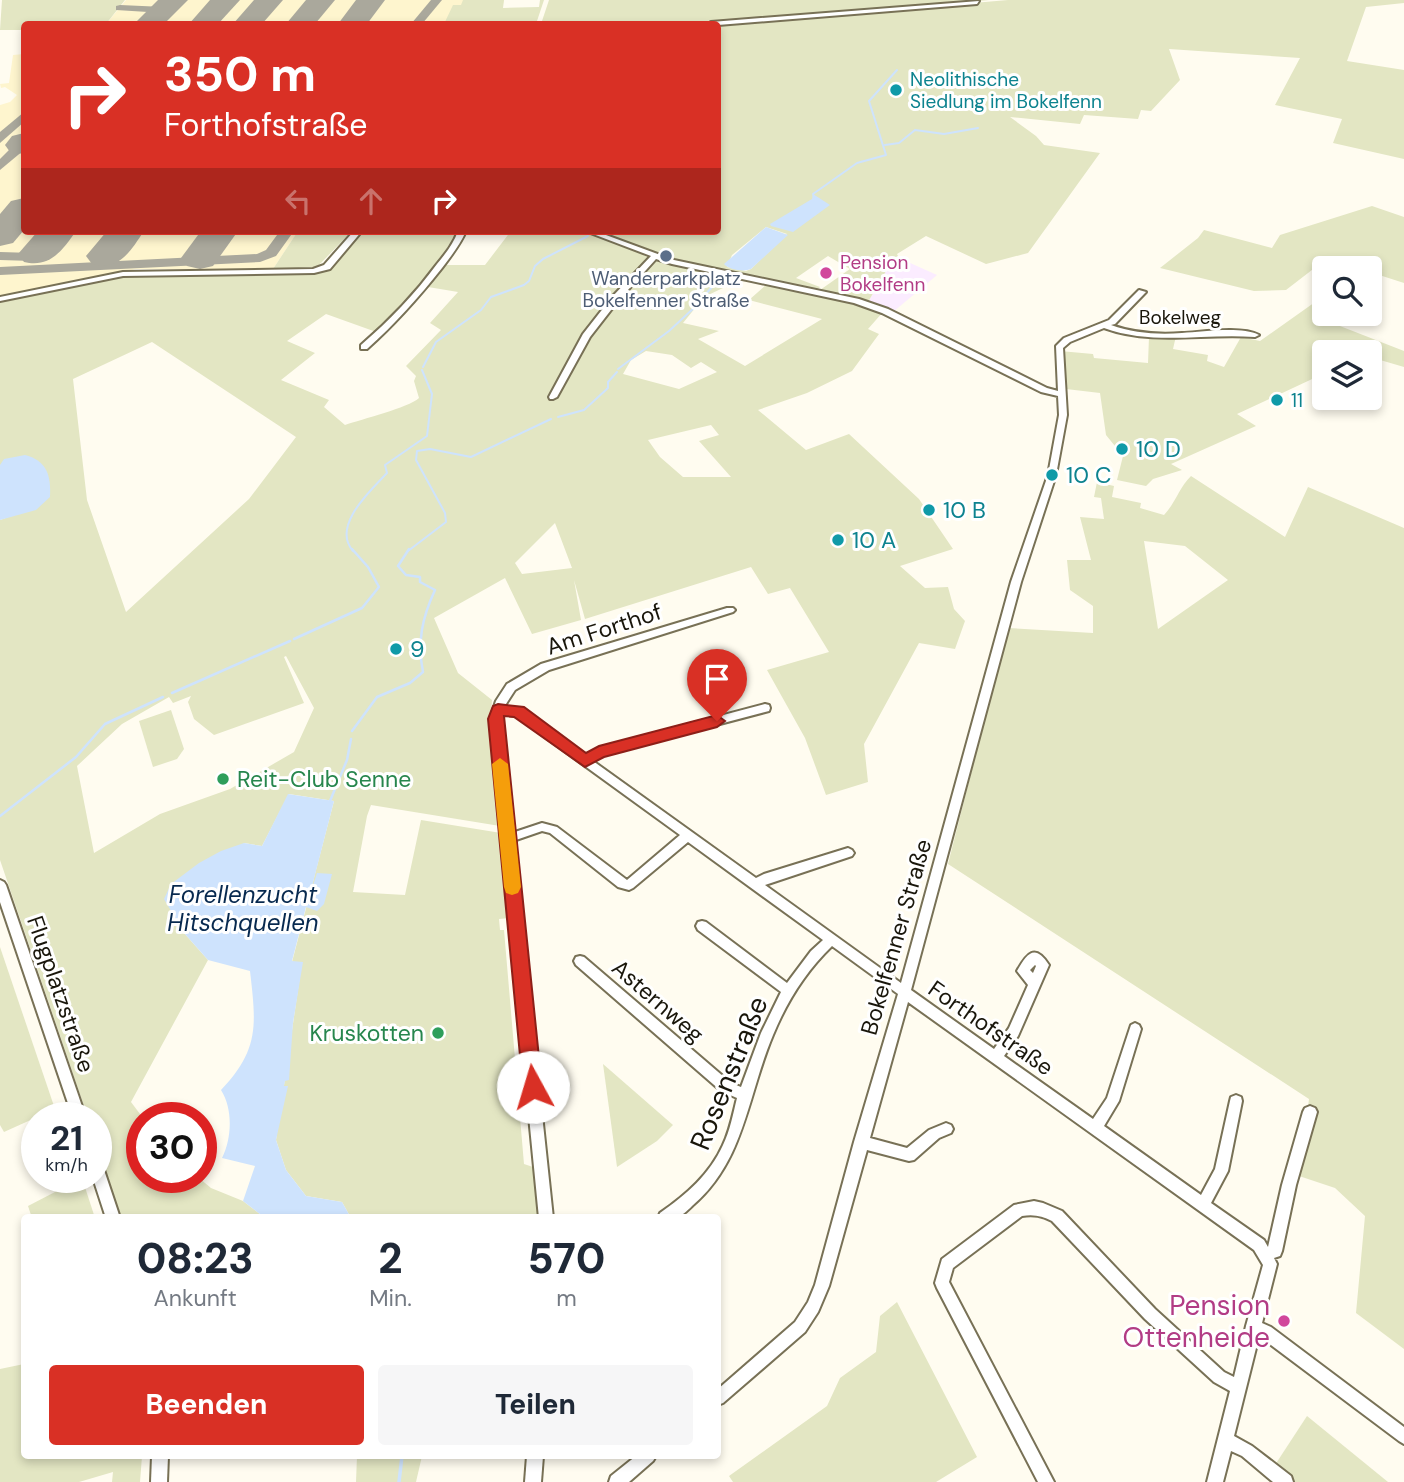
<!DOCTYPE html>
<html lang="de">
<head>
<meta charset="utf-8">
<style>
	body { margin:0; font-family:"DM Sans",sans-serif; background:#f6f6f7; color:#1f2937; height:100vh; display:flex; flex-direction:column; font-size:26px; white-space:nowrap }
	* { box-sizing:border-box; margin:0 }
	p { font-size:23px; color:#747a83 }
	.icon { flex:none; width:38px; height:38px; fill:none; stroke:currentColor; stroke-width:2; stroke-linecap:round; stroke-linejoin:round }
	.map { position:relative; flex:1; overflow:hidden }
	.panel { position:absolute; left:21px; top:1214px; width:700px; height:245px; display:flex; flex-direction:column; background:#fff; border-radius:7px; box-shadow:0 4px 10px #0003 }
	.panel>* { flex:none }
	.banner { position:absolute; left:21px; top:21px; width:700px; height:214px; border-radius:7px; box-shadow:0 4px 10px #0003; background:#d93025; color:#fff; overflow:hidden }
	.controls { position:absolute; left:1312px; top:256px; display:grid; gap:14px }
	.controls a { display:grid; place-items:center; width:70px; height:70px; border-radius:7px; background:#fff; box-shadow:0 4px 10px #0003; font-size:35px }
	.speed { position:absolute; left:21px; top:1102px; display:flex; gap:14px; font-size:35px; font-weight:700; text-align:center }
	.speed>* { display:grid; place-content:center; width:91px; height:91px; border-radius:50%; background:#fff; box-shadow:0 4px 10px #0003; line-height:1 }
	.speed small { font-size:18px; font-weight:400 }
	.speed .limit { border:10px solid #d22; background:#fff; color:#111 }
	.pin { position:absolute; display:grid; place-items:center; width:60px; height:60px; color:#fff; margin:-72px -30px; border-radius:50% 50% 50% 0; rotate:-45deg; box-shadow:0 0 7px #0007 }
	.pin .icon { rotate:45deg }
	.me { position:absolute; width:77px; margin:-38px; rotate:354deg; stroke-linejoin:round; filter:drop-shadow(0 0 5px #0008) }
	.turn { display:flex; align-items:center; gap:24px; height:147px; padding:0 28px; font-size:32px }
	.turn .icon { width:91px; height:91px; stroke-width:2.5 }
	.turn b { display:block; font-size:49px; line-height:60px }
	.lanes { display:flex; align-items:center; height:66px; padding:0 28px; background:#0003; justify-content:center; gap:35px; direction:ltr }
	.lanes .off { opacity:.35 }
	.eta { display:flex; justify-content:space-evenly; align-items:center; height:119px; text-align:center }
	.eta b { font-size:42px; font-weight:800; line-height:49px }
	.action { display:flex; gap:14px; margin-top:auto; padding:14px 28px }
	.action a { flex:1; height:80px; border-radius:7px; background:#d93025; color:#fff; font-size:28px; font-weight:800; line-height:80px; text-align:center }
	.action a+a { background:#f6f6f7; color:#1f2937 }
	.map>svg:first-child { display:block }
	.commercial { fill:#fbecff }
	.built { fill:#fef5ce }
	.green { fill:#e3e6c3; fill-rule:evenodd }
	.water { fill:#cee3fd }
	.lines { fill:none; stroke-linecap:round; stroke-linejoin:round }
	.stream-far2 { stroke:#cee3fd; stroke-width:2 }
	.stream-far1 { stroke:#cee3fd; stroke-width:2.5 }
	.stream { stroke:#cee3fd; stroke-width:3.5 }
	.taxiway { fill:#aaa89c; fill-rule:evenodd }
	.runway { fill:#aaa89c; fill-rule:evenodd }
	.minor-casing { stroke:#787156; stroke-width:4 }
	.minor { fill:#fff; fill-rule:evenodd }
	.route { fill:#d93025; stroke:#8d1f18; stroke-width:2 }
	.slow { fill:#f59e0b }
	.culture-dot { fill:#0f9aa8; stroke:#fff; stroke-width:2.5 }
	.service-dot { fill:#5c6f8a; stroke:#fff; stroke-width:2.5 }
	.hotel-dot { fill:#d1479c; stroke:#fff; stroke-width:2.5 }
	.leisure-dot { fill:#2e9e5b; stroke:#fff; stroke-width:2.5 }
	.labels { text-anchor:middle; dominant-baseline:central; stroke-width:6; stroke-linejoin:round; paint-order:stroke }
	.far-culture-label { font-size:19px; fill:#0d838f; stroke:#fff; text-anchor:start }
	.far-hotel-label { font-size:19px; fill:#b23c85; stroke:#fff; text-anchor:start }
	.far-service-label { font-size:19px; fill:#4e5e75; stroke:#fff }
	.far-street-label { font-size:19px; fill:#19160b; stroke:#fff }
	.culture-label { font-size:23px; fill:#0d838f; stroke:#fff; text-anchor:start }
	.street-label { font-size:23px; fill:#19160b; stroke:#fff }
	.leisure-label { font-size:23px; fill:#27864d; stroke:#fff; text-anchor:start }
	.water-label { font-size:24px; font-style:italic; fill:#07294f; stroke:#fff }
	.near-street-label { font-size:28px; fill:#19160b; stroke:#fff }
	.near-hotel-label { font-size:28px; fill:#b23c85; stroke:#fff; text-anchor:end }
</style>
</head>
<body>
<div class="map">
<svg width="1404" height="1482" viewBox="0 0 1404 1482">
	<rect width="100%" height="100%" fill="#fffcf0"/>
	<path class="commercial" d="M899,258l38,17 -44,37 -25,-10 18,-31z"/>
	<g class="built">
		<path d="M126,0h378l-6,24h-392z"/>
		<path d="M24,54v177h274l-25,38h-137l-136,29v-193l10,-3 7,-7 -12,-8 -4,1 -1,-4 9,-1 4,-28z"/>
	</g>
	<g class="green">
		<path d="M2,0h123l-19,24h-82v6h-24z"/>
		<path d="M463,0h41l-1,8 36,-1 1,-7h4l-8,24h-92l9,-19h8z"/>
		<path d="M549,0h440l-101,10 -6,-3 -2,3 -96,8 -5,-3 2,3 -86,6h-154z"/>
		<path d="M1008,0h396v3l-38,4 -19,54 57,9v89l-71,-16 9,-24 -67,-14 25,-47 -131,-9 11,31 -29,31 -10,-1 -3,9 -54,-4 -4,9 -70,-7 26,19 8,9 56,8 -72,100 -42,11 -60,-28 -29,18 2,4 -13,13 -18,31 -48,-12 30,-21 -22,-13 -32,22 24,9 -4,4 -142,-31 -79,-29h123v-206zM766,227l21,7 -36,35 -5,2 -19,-4 5,-12z"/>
		<path d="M1372,206l32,11v66l-31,-10 -3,2v-7h-38l-11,-5 -35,27 -32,1 -94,-23 38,-30 6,-8 68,18 8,-13z"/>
		<path d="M298,231h54l-35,36 -44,2z"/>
		<path d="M361,231h96l-24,41 -54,61 -53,-19 -39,27 28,12 -34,27 48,20 -5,7 21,18c17,-6 63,-17 74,-27l-5,-17 2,-5 -10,-10 35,-36 -11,-7 28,-31 -30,-5 15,-22h42l26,-34h74l87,32 72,15 -40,19 -21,26 36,8 -21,8 47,27 77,-47 -73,-19 18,-16 89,19 27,9 -15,17 11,5 -27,37 -45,22 -49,17 48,40 43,-16 70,65 34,50 -53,17 25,22 23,-1 6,22 11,12 -10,28 -36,-6 -55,101 4,38 -42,13 -21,-57 -38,-68 62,-18 -39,-64 -22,6 -17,-27 -166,52 -11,-39 7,40 -49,14 -27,-56 -71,40 24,55 34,27 -2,30 10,96 -129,-21 -4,11 -14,76 52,3 16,-75 80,13 9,85 -11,1 1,11h4l20,234 12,4 4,50h-189l-9,-16 -36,-6 -20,-26 -10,-30 26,-178h-10l42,-161 -45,-7 -27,52 -18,-3 -60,90 24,27 -77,142 12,16 -1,60h57l12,10 32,13 22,17h-144l-25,-74v-26h-8l-88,-258v-340l11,-4 -11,-51v-163l124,-26 186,-3 14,-3zM152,342l144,95 -47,62 -123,113 -39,-112 -14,-121zM646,351l26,4 19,13 10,-6 16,10 -38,17 -56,-15 8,-14zM711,425l8,10 -20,6 32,36h-48l-23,-20 -12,-17zM555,523l17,45 -50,6 -7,-11zM286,656l28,52 -20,44 -64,37 -70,25 -66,39 -17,-87 45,-42 47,-27 4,6 18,-7 -3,6 6,17 20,16 90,-32 -20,-46z"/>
		<path d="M1325,295v18h3l-6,6 82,32v16l-34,-10v-5h-45v21l-88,41 19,12 -85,38 11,6 -29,9 -7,7 -29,-6 6,-24 -17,-21 -6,-42 -34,-4 -6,-38 33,3 1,4 54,5 1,-26 27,-1 -3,13 35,6 -1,6 17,6 17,-30 19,4z"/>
		<path d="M1191,476l94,61 23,-50 96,41v821l-48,-36 9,-97 -30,-28 -36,-12 10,-77 -361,-235 60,-236 85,5v-27l-23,-16 -3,-30h24l-11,-43 24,2 -3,-21 -7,-1 3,-15 17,4 -2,11 29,6 -1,5 24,7c12,-13 15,-27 27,-39zM1144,541l41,5 43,34 -70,49z"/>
		<path d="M171,710l13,39 -7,10 -24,8 -14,-46z"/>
		<path d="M0,947l55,162 -51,23 -4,-7z"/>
		<path d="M603,1064l70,61 -16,16 -40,26z"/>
		<path d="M82,1178l13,40h-63l-4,-12z"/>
		<path d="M897,1302l80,155 -41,25h-203l-4,-6 98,-70 13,-28 36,-26 4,-36z"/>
		<path d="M24,1364v92h118l-2,26h-28l1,-10 -34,10h-79v-113z"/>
		<path d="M1307,1416l81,66h-98l-17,-14z"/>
		<path d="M357,1456h65l-6,26h-60z"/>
	</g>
	<g class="water">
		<path d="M813,194l17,11 -37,27 -22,-6 -1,-2 42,-25z"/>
		<path d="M766,227l22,8 -37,34c-7,3 -22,1 -27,-5z"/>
		<path d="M25,455c22,6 26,20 25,42l-14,13 -36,10v-55l4,-6z"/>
		<path d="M288,794l46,7 -25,97 8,-25 15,1 -8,30 -7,7 -11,-4 -14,54 11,1 -10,61 -4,57 -4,1 -1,5h4l-12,54 10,30 20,26 36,6 9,16h-86l-22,-17 12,-35 -33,-8c10,-20 11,-49 -1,-68 39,-41 35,-66 29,-119l-42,-11 -24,-27 -20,-34 7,-15 28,-21 22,-12 23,-8 18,3z"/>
	</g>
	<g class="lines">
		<g class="stream-far2">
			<path d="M885,145l14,-2 16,-13 29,4 34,-6"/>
			<path d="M814,197l-1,-3 44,-31 29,-8 -17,-54 28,-31"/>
			<path d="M697,304l23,-26"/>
			<path d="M423,367l13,-25 45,-32 10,-13 33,-12 5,-4 6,-15 8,-7 45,-23"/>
			<path d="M618,369l51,-38 27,-25"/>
			<path d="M558,417l26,-7 24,-22v-6l9,-10"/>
			<path d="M353,551c-22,-25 18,-61 34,-78l-2,-8 42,-29 5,-42 -10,-24"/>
			<path d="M408,551l38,-29 -1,-9 -29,-53 1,-9 13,-2 41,8 80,-38"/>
		</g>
		<g class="stream-far1">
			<path d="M294,639l68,-31 17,-21 -11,-20 -16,-18"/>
			<path d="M172,693l118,-52"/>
			<path d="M352,731l25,-34 33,-14 13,-11c-6,-30 -1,-54 12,-82l-15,-8v-5l-14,-2 -8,-9 11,-17"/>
			<path d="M330,801l17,-41 4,-21"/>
			<path d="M0,816l76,-59 29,-33 58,-27"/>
		</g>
		<path class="stream" d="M399,1482l3,-26"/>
		<g class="taxiway">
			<path d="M431,0h11l-20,24h-11z"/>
			<path d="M120,5l44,2 5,3 -5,3 -48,-3v-4z"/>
			<path d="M24,112v10l-24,21v-11z"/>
			<path d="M17,142h7v8l-24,20v-11z"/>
			<path d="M280,231h14l-18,25 -16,6 -260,13v-8l257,-13 9,-4z"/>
			<path d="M0,252l33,1 7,4 -7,4 -33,-1z"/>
		</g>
		<g class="runway">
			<path d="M158,0h30l-24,24h-30z"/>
			<path d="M210,0h30l-22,24h-29z"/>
			<path d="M254,0h29l-21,24h-29z"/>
			<path d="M306,0h29l-20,24h-29z"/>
			<path d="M356,0h29l-18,24h-29z"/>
			<path d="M24,133v21l-14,-2 -5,-7 7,-9z"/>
			<path d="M24,198v32l-11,13 -13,3v-32l11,-13z"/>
			<path d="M38,231h38c-14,20 -26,37 -52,31l-6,-8z"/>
			<path d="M107,231h37c-14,21 -25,40 -52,33l-6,-8z"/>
			<path d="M201,231h37l-25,35 -13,3 -13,-3 -6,-8z"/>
		</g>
		<defs>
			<g id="minor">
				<path d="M979,1l-2,3 -259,21 -10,-1 3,-2z"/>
				<path d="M354,231h8l-32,38 -16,4 -191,3 -123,25v-4l123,-25 190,-3 11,-4z"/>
				<path d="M458,231h8c-6,14 -15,25 -24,37 -23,29 -47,56 -75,81h-6v-4c28,-24 54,-51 76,-81 9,-11 17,-21 21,-33z"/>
				<path d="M585,231h10l79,29 185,39 29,10 159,79 11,3 -2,-45 8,-8 45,-18 30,-30 7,2 -31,32 -4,1c23,8 46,10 71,8 21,-1 59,-7 77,2l-4,2c-52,-4 -101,9 -151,-9l-34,14 -7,6 4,67 -11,60 -35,107 -110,408 83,59 15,-21 19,-43 -11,-14c10,-18 18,-28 32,-6l-31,71 -14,20 89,63 14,-21 24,-73 4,-2 4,2 2,4 -22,72 -15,25 97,69 14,-26 15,-68 1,-4 5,-2 5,2 1,4 -14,70 -17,32 53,37 4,7 14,-62 21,-73 2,-4 5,-2 5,2 2,4 -21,73 -14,66 -2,5 -6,2 3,6 -15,59 9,4 133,100v17l-5,-3 -140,-105 -25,100 18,10 39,30 2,6h-20l-31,-26 -11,-5 -8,31h-16l23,-91 -16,-9 -69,-63 -93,-98c-10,-5 -18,-7 -30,-5l-69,52 -4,14 105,200h-16l-101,-194 -2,-5 7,-24 72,-54 20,-4 9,2 19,8 93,98 69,63 10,5 12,-51 17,-61 -9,-15 -346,-248 -38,136 37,10 22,-18 17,-7 5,2 2,4 -2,4 -12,5 -25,22 -5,1 -42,-11 -38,136 -11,26 -13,20 -82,71 -5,2v-16l77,-67 13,-20 7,-17 39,-143 44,-148 -66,-48c-26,25 -45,55 -59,89 -26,61 -28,126 -81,171 -5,5 -11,11 -18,12 -5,1 -11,0 -16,0l2,-5c26,-18 50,-39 63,-68 7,-14 10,-31 14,-47l-16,-7 -145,-126 -2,-4 2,-4 4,-1 4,1 147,126 10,4 20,-54 20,-41 -83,-62 -2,-4 2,-4 4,-1 4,1 81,61 24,-32 12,-11 -135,-98 -55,46 -4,2 -11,-3 -68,-54 -8,-2 -29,10 40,377h-14l-49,-499 6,-18 11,-17 34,-20 186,-56h6l2,2 -2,2 -184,58 -34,20 -11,17 18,2 64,46 13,-7 166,-44 4,1 1,3 -1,3 -167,44 -9,6 163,117 8,-4 84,-26 4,2 2,3 -2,3 -87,29 136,98 110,-401 37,-107 11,-60 -1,-19 -17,-4 -159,-79 -28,-10 -182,-39 -16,-5 -38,42 -28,36 -33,60 -4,2h-3l-1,-2 34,-63 29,-37 39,-41zM502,714l14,2 164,119 -53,45 -70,-53 -15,-4 -30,10 -12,-114zM1035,965l1,1 -3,7 -3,-3z"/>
				<path d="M0,880l4,2 2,3 80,233h-13l-73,-216z"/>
				<path d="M96,1161l5,1 2,5 17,51h-14l-13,-40h3z"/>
				<path d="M152,1456h16l-1,26h-16z"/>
				<path d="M527,1456h16l-2,26h-16z"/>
				<path d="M636,1456h20l-3,5 -24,21h-20l2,-6z"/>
			</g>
		</defs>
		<use href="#minor" class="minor-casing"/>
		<use href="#minor" class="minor"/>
	</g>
	<path class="route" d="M498,704l26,3 62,46 13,-7 118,-31 8,6 -8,6 -113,30 -19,10 -71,-50 -10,-1 38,371 -3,6 -6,3 -7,-3 -3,-6 -35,-368 5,-13z"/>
	<path class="slow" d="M500,758l8,6 13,123 -3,6 -6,2 -6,-2 -2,-6 -12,-123z"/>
	<g class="culture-dot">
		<circle cx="896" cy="90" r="7"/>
		<circle cx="1277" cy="400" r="7"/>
		<circle cx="1122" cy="449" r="7"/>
		<circle cx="1052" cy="475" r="7"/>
		<circle cx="929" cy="510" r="7"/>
		<circle cx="838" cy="540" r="7"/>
		<circle cx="396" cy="649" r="7"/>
	</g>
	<circle class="service-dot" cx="666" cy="256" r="7"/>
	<g class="hotel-dot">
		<circle cx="826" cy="273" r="7"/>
		<circle cx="1284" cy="1321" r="7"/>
	</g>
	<g class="leisure-dot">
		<circle cx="223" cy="779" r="7"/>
		<circle cx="438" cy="1033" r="7"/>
	</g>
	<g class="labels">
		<g class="far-culture-label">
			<text x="910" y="79">Neolithische<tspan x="910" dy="22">Siedlung im Bokelfenn</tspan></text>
			<text x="1291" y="400">11</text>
		</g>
		<g class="far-hotel-label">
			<text x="840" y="262">Pension<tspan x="840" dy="22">Bokelfenn</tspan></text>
		</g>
		<g class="far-service-label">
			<text x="666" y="278">Wanderparkplatz<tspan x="666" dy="22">Bokelfenner Straße</tspan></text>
		</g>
		<g class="far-street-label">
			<text x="1180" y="317">Bokelweg</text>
		</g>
		<g class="culture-label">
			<text x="1136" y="449">10 D</text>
			<text x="1066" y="475">10 C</text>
			<text x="943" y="510">10 B</text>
			<text x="852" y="540">10 A</text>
			<text x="410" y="649">9</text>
		</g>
		<g class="street-label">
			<text transform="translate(604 629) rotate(-18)">Am Forthof</text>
			<text transform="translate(896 937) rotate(-74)">Bokelfenner Straße</text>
			<text transform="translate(61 994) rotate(71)">Flugplatzstraße</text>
			<text transform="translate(658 1001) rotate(41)">Asternweg</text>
			<text transform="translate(991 1028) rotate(35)">Forthofstraße</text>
		</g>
		<g class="leisure-label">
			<text x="237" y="779">Reit-Club Senne</text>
			<text x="424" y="1033" text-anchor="end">Kruskotten</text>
		</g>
		<g class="water-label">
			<text x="243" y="894">Forellenzucht<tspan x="243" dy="28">Hitschquellen</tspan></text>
		</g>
		<g class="near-street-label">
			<text transform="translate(729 1073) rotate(-68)">Rosenstraße</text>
		</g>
		<g class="near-hotel-label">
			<text x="1270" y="1305">Pension<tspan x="1270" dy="32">Ottenheide</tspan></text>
		</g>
	</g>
</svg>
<div class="controls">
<a><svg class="icon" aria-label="search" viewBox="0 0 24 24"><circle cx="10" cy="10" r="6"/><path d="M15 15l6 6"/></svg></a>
<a><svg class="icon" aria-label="layers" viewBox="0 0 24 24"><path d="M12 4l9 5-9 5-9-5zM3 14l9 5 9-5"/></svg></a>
</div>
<div class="speed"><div>21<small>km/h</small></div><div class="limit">30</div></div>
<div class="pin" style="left:717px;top:721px;background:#d93025"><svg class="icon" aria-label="arrive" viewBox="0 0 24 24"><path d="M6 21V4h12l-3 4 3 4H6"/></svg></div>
<svg class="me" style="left:533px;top:1087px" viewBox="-20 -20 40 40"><circle r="19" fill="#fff"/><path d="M0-13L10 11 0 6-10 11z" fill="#d93025"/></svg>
<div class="banner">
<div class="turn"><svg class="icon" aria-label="right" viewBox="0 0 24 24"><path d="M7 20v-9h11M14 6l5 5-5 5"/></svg><div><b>350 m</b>Forthofstraße</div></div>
<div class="lanes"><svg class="icon off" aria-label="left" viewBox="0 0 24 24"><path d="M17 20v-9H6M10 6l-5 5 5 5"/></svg><svg class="icon off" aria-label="ahead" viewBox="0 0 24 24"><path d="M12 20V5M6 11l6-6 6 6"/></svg><svg class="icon" aria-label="right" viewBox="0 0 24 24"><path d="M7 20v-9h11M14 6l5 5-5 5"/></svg></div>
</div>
<section class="panel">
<div class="eta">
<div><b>08:23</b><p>Ankunft</p></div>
<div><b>2</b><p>Min.</p></div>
<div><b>570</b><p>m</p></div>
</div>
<div class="action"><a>Beenden</a><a>Teilen</a></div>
</section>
</div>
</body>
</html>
